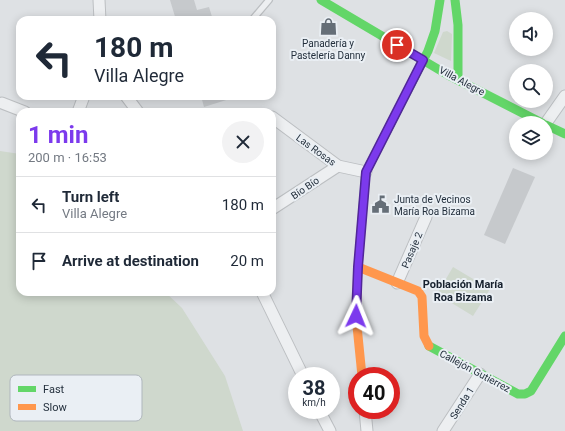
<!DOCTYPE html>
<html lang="en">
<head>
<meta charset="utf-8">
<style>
	body { margin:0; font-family:Roboto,sans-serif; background:#f2f2f3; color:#1f2937; height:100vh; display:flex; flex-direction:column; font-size:15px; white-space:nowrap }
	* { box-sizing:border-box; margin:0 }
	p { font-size:13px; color:#747a83 }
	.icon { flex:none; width:22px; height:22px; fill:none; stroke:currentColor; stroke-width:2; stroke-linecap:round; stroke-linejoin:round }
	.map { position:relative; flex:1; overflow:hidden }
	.sheet { position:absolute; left:16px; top:108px; width:260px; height:188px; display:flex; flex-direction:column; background:#fff; border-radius:12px; box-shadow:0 2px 10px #0003 }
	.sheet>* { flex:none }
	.top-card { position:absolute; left:16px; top:16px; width:260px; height:84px; border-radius:12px; box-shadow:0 2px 10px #0003; background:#fff; color:#1f2937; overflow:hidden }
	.fabs { position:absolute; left:509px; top:12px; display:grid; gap:8px }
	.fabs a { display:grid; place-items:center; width:44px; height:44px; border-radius:50%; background:#fff; box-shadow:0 2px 10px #0003; font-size:20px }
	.speed { position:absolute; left:288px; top:367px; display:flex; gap:8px; font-size:20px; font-weight:700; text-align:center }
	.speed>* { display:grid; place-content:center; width:52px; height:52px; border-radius:50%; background:#fff; box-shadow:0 2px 10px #0003; line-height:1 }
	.speed small { font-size:10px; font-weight:400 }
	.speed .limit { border:6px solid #d22; background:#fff; color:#111 }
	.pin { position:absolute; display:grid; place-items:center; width:34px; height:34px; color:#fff; margin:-17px; border:2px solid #fff; border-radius:50%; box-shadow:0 1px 4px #0007 }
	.me { position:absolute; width:44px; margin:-22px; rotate:2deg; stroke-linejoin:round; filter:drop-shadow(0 0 3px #0008) }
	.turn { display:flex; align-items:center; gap:14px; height:84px; padding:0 12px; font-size:18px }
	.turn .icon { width:52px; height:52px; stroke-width:2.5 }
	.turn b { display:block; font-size:28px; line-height:34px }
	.round { display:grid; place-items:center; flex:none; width:42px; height:42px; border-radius:21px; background:#f2f2f3 }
	.summary { display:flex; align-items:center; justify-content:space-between; height:68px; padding:0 12px }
	h1 { font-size:24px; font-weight:700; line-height:30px; color:#7c3aed }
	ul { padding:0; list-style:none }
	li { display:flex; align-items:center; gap:12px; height:56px; padding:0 12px; border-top:1px solid #e0e1e3 }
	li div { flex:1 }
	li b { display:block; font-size:15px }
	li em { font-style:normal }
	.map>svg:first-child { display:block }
	.grass { fill:#cfd8cd }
	.building { fill:#c6c9cc }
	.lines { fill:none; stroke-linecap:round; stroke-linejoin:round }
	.lane-casing { stroke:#bcbfc2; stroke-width:8 }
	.street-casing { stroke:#bcbfc2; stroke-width:13 }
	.lane { stroke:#edeff1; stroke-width:5.5 }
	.street { stroke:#edeff1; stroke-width:11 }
	.fast { stroke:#63d668; stroke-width:9 }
	.slow { stroke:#ff974d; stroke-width:9 }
	.route-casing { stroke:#51269a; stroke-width:10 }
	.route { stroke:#7c3aed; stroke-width:7 }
	.labels { text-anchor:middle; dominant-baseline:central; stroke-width:4; stroke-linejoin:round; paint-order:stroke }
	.poi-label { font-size:10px; fill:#24303d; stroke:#eaeff4 }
	.street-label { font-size:10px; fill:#24303d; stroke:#eaeff4 }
	.neighbourhood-label { font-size:11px; font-weight:bold; fill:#17212e; stroke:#eaeff4 }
	.key { fill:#eaeff4; stroke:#afb6bd; stroke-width:1 }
	.key-label { font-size:11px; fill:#24303d }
</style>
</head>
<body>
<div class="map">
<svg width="565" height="431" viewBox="0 0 565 431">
	<rect width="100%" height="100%" fill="#dee1e4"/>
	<g class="grass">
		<path d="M447,31l5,3 -1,27 -17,-8 9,-21z"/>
		<path d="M0,151l20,3v138h145l17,16 43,68 18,55h-243z"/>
		<path d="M453,267l37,22 -17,27 -36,-22z"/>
	</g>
	<g class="building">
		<path d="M170,0h24l3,10 12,-3 4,13h-37z"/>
		<path d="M201,96h38l-35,11z"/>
		<path d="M513,168l22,9 -30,67 -21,-9z"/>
	</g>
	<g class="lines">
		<defs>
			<path id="lane" d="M252,20l17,-20"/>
			<g id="street">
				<path d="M99,0l1,20"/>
				<path d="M126,96l12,16"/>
				<path d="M2,103l23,9"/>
				<path d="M78,112l6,-16"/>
				<path d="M272,117l66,49 28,6"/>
				<path d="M546,123l19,-27"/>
				<path d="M272,209l66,-43"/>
				<path d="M397,283l29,-66"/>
				<path d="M262,292l41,84"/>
				<path d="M319,410l11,21"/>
				<path d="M365,410l2,21"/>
				<path d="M443,431l37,-57"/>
			</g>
		</defs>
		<use href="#lane" class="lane-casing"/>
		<use href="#street" class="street-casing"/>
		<use href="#lane" class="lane"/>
		<use href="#street" class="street"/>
		<g class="fast">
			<path d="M321,0l127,75 94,48"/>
			<path d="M455,0l3,25v55"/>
			<path d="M546,125l19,9"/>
			<path d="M363,207l3,-35 62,-121 7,-20 5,-31"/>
			<path d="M429,346l89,48h7l6,-3 34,-55"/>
		</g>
		<g class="slow">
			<path d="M358,267l60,24 4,6 2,39 5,10"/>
			<path d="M362,376l-6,-60 2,-49 5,-60"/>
		</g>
	</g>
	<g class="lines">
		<defs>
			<path id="route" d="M356,316l2,-49 8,-95 57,-112 -26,-15"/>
		</defs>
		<use href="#route" class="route-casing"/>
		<use href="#route" class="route"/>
	</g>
	<defs>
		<symbol id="shop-bare" viewBox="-9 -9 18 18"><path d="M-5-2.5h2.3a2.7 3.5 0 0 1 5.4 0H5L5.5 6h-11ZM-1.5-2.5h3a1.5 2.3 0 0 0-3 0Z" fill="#656e77" stroke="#eaeff4" stroke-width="2.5" paint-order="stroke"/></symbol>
		<symbol id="civic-bare" viewBox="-9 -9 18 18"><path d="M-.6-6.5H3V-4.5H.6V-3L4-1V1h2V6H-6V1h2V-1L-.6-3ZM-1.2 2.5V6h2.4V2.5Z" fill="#656e77" stroke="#eaeff4" stroke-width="2.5" paint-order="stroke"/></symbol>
	</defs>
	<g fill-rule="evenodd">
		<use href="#shop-bare" x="316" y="14" width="25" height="25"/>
		<use href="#civic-bare" x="368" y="192" width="25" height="25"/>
	</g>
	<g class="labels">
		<g class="poi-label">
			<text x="328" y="43">Panadería y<tspan x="328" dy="12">Pastelería Danny</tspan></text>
			<text x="394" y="199" text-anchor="start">Junta de Vecinos<tspan x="394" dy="12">María Roa Bizama</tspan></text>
		</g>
		<g class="street-label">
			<text transform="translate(462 81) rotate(28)">Villa Alegre</text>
			<text transform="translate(316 150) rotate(36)">Las Rosas</text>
			<text transform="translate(305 188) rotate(-34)">Bío Bío</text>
			<text transform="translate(412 250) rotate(-67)">Pasaje 2</text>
			<text transform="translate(475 371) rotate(28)">Callejón Gutierrez</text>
			<text transform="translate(462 403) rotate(-58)">Senda 1</text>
		</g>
		<g class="neighbourhood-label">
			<text x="463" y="284">Población María<tspan x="463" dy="13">Roa Bizama</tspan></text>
		</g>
	</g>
	<rect x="10" y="375" width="132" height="46" rx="6" class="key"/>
	<rect x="18" y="386" width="18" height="6" fill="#63d668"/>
	<rect x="18" y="404" width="18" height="6" fill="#ff974d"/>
	<g class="key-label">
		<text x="43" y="393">Fast</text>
		<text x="43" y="411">Slow</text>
	</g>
</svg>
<div class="fabs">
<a><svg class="icon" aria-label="sound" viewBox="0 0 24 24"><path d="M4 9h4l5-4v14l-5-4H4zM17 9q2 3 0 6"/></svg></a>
<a><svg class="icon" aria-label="search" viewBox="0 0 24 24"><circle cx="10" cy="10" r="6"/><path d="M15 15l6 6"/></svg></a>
<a><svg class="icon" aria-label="layers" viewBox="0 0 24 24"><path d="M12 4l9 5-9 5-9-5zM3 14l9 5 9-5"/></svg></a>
</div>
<div class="speed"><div>38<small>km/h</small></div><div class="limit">40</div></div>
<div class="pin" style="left:397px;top:45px;background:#d93025"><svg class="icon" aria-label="arrive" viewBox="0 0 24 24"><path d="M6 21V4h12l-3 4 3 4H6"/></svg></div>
<svg class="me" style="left:356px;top:316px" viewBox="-20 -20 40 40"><path d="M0-17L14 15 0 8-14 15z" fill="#7c3aed" stroke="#fff" stroke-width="4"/></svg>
<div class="top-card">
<div class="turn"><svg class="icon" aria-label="left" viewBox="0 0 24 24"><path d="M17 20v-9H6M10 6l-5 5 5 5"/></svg><div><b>180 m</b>Villa Alegre</div></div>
</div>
<section class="sheet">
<div class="summary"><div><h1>1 min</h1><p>200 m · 16:53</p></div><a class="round"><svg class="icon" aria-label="close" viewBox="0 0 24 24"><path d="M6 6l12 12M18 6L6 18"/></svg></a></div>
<ul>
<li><svg class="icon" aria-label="left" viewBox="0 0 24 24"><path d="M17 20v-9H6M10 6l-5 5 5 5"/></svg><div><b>Turn left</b><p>Villa Alegre</p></div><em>180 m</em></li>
<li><svg class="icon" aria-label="arrive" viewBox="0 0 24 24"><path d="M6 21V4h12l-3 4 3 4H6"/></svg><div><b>Arrive at destination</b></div><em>20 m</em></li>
</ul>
</section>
</div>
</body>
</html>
